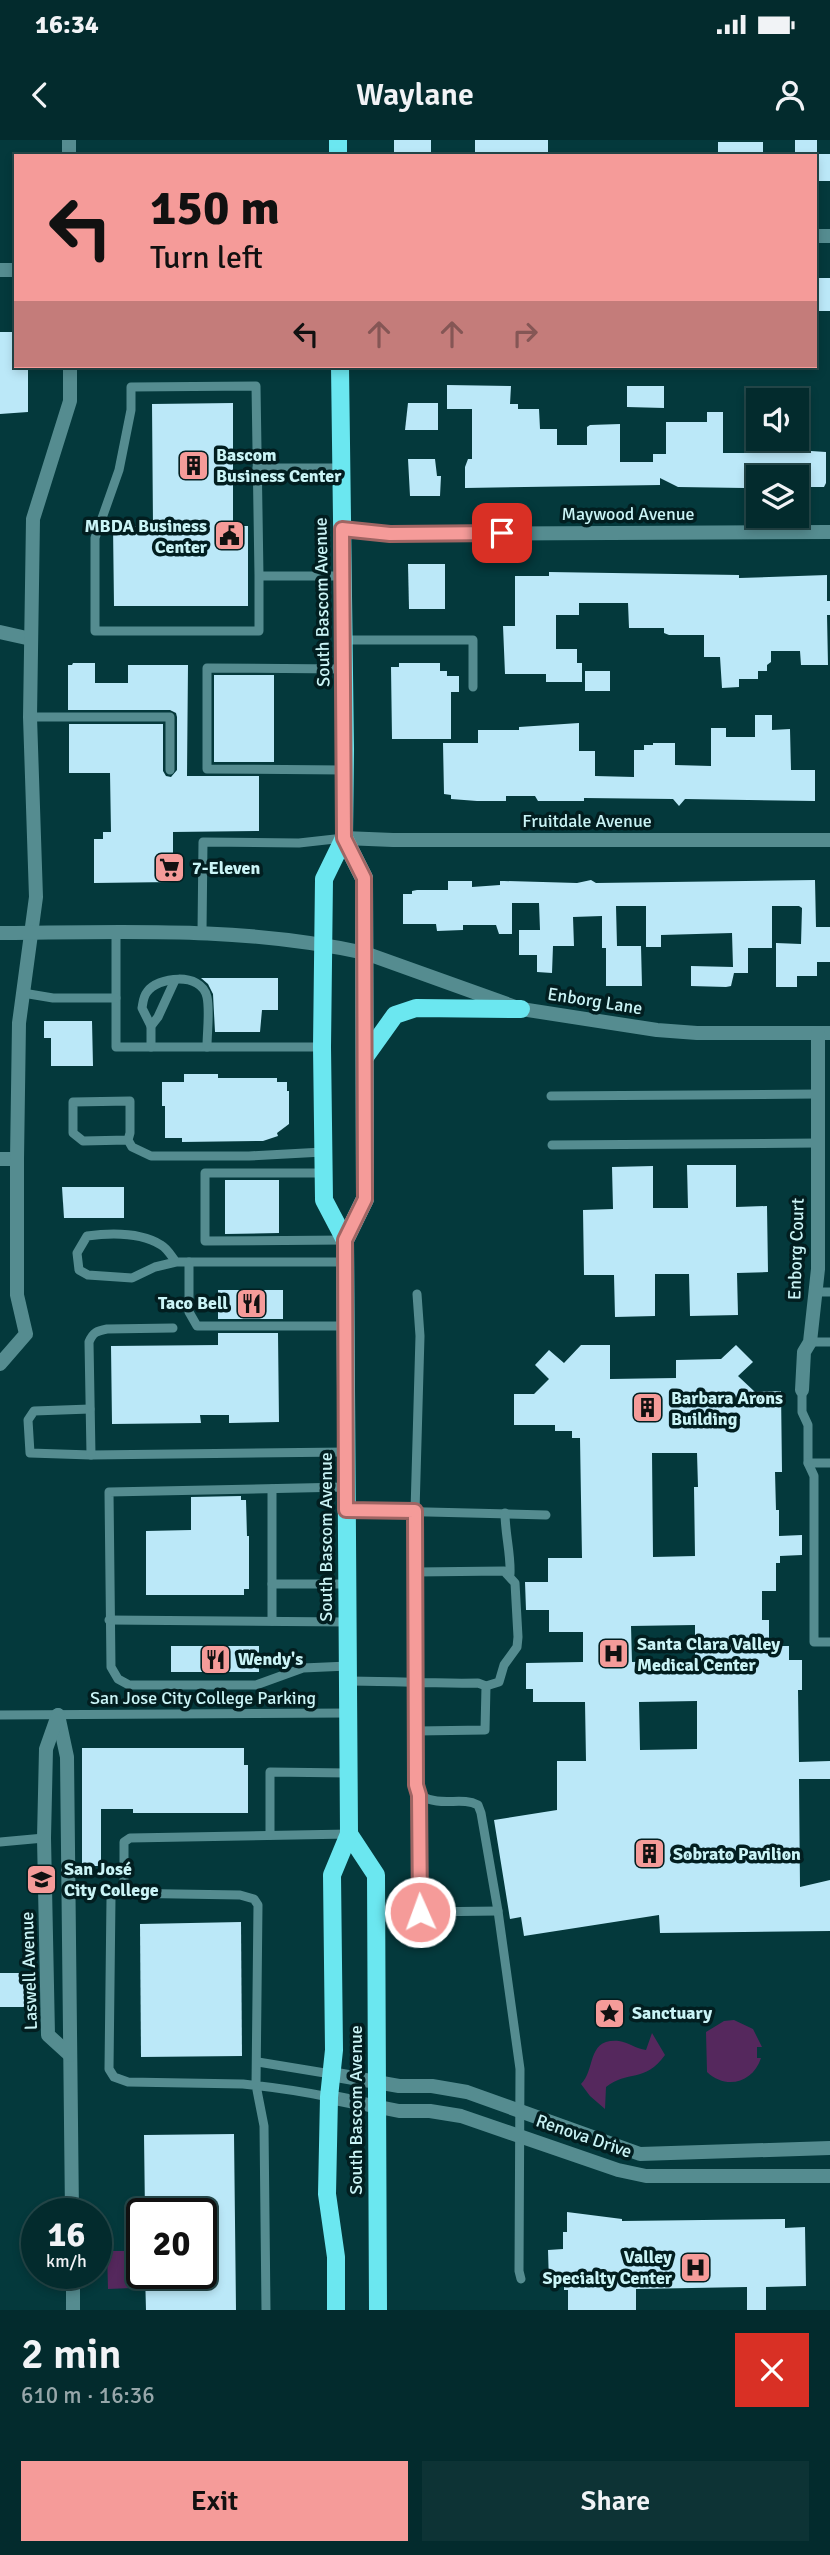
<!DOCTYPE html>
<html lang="en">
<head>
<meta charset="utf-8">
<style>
	body { margin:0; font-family:Signika,sans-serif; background:#0d3335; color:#f1f3f6; height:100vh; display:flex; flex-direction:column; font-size:26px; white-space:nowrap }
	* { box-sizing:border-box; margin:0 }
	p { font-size:23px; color:#97a7aa }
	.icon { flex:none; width:38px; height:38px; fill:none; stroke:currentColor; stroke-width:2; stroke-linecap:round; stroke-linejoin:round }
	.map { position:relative; height:2170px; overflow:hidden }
	.sheet { display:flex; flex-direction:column; background:#032b2d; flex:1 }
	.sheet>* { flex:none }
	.banner { position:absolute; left:14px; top:14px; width:803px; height:214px; border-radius:0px; box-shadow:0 4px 10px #0003,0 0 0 2px #244749; background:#f59b99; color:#111; overflow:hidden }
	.buttons { position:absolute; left:746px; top:248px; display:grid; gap:14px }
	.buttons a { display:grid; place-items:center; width:63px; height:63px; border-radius:0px; background:#032b2d; box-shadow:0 4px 10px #0003,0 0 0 2px #244749; font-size:35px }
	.speed { position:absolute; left:21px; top:2058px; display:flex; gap:14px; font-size:35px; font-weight:700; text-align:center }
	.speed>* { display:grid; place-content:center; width:91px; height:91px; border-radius:50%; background:#032b2d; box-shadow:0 4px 10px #0003,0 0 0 2px #244749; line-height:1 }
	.speed small { font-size:18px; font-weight:400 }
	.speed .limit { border:4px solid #111; border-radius:10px; background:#fff; color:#111 }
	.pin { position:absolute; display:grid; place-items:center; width:60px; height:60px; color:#fff; margin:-30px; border-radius:14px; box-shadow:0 4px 10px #0006 }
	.me { position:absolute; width:77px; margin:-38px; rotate:358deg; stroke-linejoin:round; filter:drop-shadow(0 0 5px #0008) }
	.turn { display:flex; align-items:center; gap:24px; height:147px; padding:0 21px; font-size:32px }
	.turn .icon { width:91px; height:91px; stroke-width:2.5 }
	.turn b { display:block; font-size:49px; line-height:60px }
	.lanes { display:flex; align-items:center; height:66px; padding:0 21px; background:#0003; justify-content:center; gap:35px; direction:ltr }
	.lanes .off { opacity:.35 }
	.round { display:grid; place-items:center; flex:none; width:74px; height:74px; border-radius:0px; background:#0d3335 }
	.headline { display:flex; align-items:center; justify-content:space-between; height:119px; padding:0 21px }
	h1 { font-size:42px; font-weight:600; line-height:52px }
	.primary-button { display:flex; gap:14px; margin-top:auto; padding:14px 21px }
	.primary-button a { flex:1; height:80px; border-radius:0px; background:#f59b99; color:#111; font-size:28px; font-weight:600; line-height:80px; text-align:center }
	.primary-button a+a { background:#0d3335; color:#f1f3f6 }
	.status { display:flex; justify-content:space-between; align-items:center; height:49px; padding:0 35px; background:#032b2d; direction:ltr }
	.status svg { height:19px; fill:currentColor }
	header { display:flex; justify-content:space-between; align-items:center; height:91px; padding:0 21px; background:#032b2d; font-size:32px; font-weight:600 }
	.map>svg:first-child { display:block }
	.green { fill:#55285d }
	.building { fill:#bbe8f8; fill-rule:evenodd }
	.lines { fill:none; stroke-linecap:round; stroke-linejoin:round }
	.service { stroke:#558c90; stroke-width:9 }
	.minor { stroke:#558c90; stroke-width:14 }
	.tertiary { stroke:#558c90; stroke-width:14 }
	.primary { stroke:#6be7f0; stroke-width:18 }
	.route-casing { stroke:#9f6563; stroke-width:18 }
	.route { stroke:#f59b99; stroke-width:12 }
	.labels { text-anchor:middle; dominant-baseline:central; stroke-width:7; stroke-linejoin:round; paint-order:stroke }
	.poi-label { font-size:18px; font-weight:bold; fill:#caf4f6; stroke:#021e20; text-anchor:start }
	.street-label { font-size:18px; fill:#caf4f6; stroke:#021e20 }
</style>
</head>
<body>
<div class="status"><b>16:34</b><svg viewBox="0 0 49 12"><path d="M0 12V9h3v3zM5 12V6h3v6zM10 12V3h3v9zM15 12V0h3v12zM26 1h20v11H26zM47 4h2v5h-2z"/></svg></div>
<header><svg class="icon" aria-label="back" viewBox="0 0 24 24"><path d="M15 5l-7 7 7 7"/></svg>Waylane<svg class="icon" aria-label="person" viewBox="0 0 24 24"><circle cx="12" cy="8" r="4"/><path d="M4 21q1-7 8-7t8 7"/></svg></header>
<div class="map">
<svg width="830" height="2170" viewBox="0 0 830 2170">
	<rect width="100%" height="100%" fill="#04393c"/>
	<g class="green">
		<path d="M734,1880l19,9 9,18h-5v11h4c-8,25 -35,32 -54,14l-1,-40 18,-11z"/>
		<path d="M652,1893l13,22c-20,28 -38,15 -59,32l-1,22 -15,-13 -9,-12c15,-14 5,-46 38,-43 9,1 17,8 27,9z"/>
		<path d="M107,2111h24l1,37 -24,1z"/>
	</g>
	<g class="building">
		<rect x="394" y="0" width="37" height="16"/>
		<path d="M475,0h73v16h-70l-3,-1z"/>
		<path d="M795,0h22v14h13v27h-14v-25h-21z"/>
		<rect x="718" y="2" width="45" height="14"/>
		<rect x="816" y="138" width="14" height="33"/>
		<path d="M0,192h16v34h12v46l-28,2z"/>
		<path d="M447,245l64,1 -1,18h8v5h21l1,20h17v16h30v-18l3,-2 30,-1v38h33v-8h13v-32h41v-10h16v41h55v-2l18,-1 30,2v31l-2,4h-14v-4h-9v-5h-56v10l-67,-1 -18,-9v7l-195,3v-21l3,-8h4v-50h-25z"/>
		<path d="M627,246h37v22l-37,-1z"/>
		<path d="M233,263v123h15v80h-134l-1,-80h40l-1,-122z"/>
		<path d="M408,263h30v27h-33z"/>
		<path d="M408,319h27l2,17h4l-1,20h-30z"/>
		<path d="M408,424h37v45h-36z"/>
		<path d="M549,432l190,3v3l88,-3v26h3v14h-3l1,50h-27l-1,-14h-29v11l-4,3v6h-9v8h-19v8l-17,1 -2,-31h-16v-22h-35l-5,-2v-5h-35l-1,-25h-49v12h-23v34h21v14h5v19h-36v-8h-41l-2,-48h12v-50h34z"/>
		<path d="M73,523h22v20h33v-18h60l-1,111h72v55l-86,1v50l-79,1v-44h9v-7h8l-1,-59h-41v-49h94v47l3,5 5,1 6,-7v-53l-1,-4 -6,-3h-102v-45h4z"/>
		<path d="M399,523h41v8h7v5h12v16h-8v47h-59l-1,-72h8z"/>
		<rect x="585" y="531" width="25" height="20"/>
		<rect x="214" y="535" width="60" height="87"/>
		<path d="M755,575h17v15l18,-1 1,41h24v31l-130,-2 -6,7 -6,-7 -89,-1v3h-46l-3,-5h-29v5h-29l-26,-2v-4l-7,-1 -1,-51h35v-13h41v-3l60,-4v28h16v25l39,1v-27h10v-5h9v-2h22v22l36,1v-38h15v9h29z"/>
		<path d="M591,740l5,3 219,-3 1,47h14v35h-13v14h-20v11h-21v-44l25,1 1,-36 -3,-2h-27v42h-24v25h-14l-3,13 -5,1 -35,-1v-20l42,1 -1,-34 -71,2v12h-15v-41h-30l1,40h24l1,40h-36v-38h-4v-32l-29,1 1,29h-21l-1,27 -15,-1v-17h-18v-25h21l-1,-27h-27v31h-13l-3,-9h-33v5l-26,1 -1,-7h-33v-30h9v-3l5,-1h31v-9h24v6l28,-2v-4h4l73,2z"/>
		<path d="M201,838h77v32h-16l-2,22h-45l-2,-38 -5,-10z"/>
		<path d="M44,881h48l1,45h-42v-28h-7z"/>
		<path d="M184,934h34v4h59v4h10v9h2v33l-12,9 1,3 -15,5 -81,1v-4h-17v-32h-3v-24h22z"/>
		<path d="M687,1025h49v42l31,-1 1,66 -31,1 1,42 -48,1 -1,-42h-34v42l-40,1 -1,-42h-30l-1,-65 30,-1 -1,-42 41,-1v42h35z"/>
		<path d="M225,1040h54v53l-54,1z"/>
		<path d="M62,1047h62v31h-60z"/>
		<rect x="218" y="1150" width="65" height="29"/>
		<path d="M218,1193h60l1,89 -50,1v-8h-29l1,8 -89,1 -1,-78 107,-1z"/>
		<path d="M581,1205h29v34l66,-1v-18l45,-1 15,-14 17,17 -15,14 17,16 26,-1 1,81h-7l1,38h3v26l23,-1v20l-22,1v7h-4v28h-14v29h7v26h20v14h13v30h-4l1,72 31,-1v18h-31l1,108 30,-7v51l-170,2 -1,-18 -135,21 -3,-19 -11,2 -16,-99 63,-10v-49h29l-1,-59h-52v-13h-7v-26l57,-1v-30h-34v-22h-23l-1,-28h23v-24h34l-2,-120h-8v-7h-17v-6h-41v-31h20l15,-15 -14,-14 14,-15 15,13zM652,1313h45l1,34h-4l1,69 -42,1zM695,1485v35l-63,2 -1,-36zM697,1561v48l-57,1 -1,-48z"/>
		<path d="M241,1356v4h5l1,36h2v53h-5v6h-98v-64l45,-1v-33z"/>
		<rect x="171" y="1506" width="88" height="26"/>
		<path d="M82,1608h162v17h4v48h-115v-4h-32v57h-19z"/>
		<path d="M241,1782l1,134 -101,1 -1,-133z"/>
		<rect x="0" y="1833" width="24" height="34"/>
		<path d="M234,1994l2,176h-90l-1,-37h56v-59h-56l-1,-79z"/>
		<path d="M567,2072l55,7v2l163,-2v9l20,-1 1,59 -40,1v23h-19v-23l-111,2v21h-68v-20h-4v-7h-15l-1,-33 15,-1v-17h4z"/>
	</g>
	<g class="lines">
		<g class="service">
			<path d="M257,328h84"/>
			<path d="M259,436l-3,-190 -125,1v23l-12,60 -24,68v93h164v-55h84"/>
			<path d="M343,500h130v47"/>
			<path d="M343,529l-136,-1v101l137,1"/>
			<path d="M30,577h140v53"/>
			<path d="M116,791v116h206"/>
			<path d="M202,792l1,-90 96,1 45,-5"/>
			<path d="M23,853l30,5h63"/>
			<path d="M151,886l-9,-18c1,-5 1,-11 5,-16 10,-15 54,-21 60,5 3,14 0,35 0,50"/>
			<path d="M151,907v-21l7,-9 17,-37"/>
			<path d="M551,956l266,-2"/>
			<path d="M128,1000l2,-7v-32l-57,1v31l10,8 45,-1 4,7 19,9h98l74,-4"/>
			<path d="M552,1005l265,-2"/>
			<path d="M323,1033h-118v68l140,-1"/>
			<path d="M176,1122c-4,-5 -9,-14 -15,-17 -21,-13 -51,-12 -74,-9l-10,17 2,17 9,5 44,3 23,-11 21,-5h169"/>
			<path d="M189,1122v50l8,14h148"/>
			<path d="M816,1152h14"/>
			<path d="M810,1202h20"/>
			<path d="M802,1250v22l6,13v38l6,13v166h16"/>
			<path d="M90,1269l-56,2 -6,9 2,33 61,2 255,-3"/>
			<path d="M91,1315l-2,-113c4,-10 8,-11 18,-13l66,-1"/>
			<path d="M808,1323h22"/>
			<path d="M346,1347l-237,5 2,175 7,12 11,6h127l47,-17 45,-2"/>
			<path d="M272,1349v132"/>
			<path d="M346,1370l200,5"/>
			<path d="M505,1373c0,21 6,41 5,61"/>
			<path d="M416,1432l88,-1 11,12 3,54 -1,10 -13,18 -5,17 -13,4"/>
			<path d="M272,1444h75"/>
			<path d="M109,1480l238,2"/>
			<path d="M348,1541c43,0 86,3 130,2l8,3 -1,44 -68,1 -2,-220 5,-175 -3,-42"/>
			<path d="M0,1575l348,-2"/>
			<path d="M417,1591l-1,54 3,10c23,13 41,1 59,10l3,8 17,98 22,158 -1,202 2,8"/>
			<path d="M419,1655l1,117 78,-1"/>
			<path d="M270,1695v-63l78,1"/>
			<path d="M0,1702l44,-4"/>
			<path d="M124,1753v-51l6,-4 219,-4"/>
			<path d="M258,1922l73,12"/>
			<path d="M266,2170l-2,-184 -8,-41 2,-180 -4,-6 -14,-4 -125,-2 -4,5 -2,171 5,8 14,5 115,2c29,3 58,7 86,13"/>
		</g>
		<g class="minor">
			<path d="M69,0v16"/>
			<path d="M816,96h14"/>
			<path d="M0,130h16"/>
			<path d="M342,389l48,5 440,-2"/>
			<path d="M0,492l31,7"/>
			<path d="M344,698l49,2h437"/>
			<path d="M365,813l156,56 136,21 40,3h133"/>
			<path d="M0,1019h17"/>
			<path d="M0,1224l26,-30 -9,-39v-136l2,-136 17,-126 -6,-180 3,-198 37,-118v-35"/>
			<path d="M802,1250l2,-38 6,-10 8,-73v-236"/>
			<path d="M58,1575l9,42 5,457"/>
			<path d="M58,1575l-12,34 -2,89 4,197 22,20"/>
			<path d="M331,1934l68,12h33l35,6 173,62 190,-6"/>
			<path d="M329,1957l70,14h31l31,5 157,54 28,6h184"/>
			<path d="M73,2133v37"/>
		</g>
		<path class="tertiary" d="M0,793c123,-1 244,-7 365,20"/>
		<g class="primary">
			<path d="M338,0v16"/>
			<path d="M340,226l5,383 -1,89 -20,41 -2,168 2,153 21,40"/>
			<path d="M365,917l30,-42 21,-7 105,1"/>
			<path d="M349,1694l27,41 2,435"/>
			<path d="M336,2170v-53l-9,-63 2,-97 5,-47 -2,-175 17,-41 -4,-594 20,-41 -1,-321 -20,-40"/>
		</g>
	</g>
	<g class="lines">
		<defs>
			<path id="route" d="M420,1772l-1,-117 -3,-10 -1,-274 -69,-1 -1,-270 20,-41 -1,-321 -20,-40 -2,-309 48,5 112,-1"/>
		</defs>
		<use href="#route" class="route-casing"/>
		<use href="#route" class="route"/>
	</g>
	<defs>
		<symbol id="building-square" viewBox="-11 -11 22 22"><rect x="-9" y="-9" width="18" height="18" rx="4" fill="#f59b99" stroke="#021e20"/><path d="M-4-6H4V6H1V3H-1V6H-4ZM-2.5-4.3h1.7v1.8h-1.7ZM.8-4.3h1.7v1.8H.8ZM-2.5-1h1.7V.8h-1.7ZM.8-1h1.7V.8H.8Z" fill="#111"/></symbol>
		<symbol id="civic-square" viewBox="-11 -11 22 22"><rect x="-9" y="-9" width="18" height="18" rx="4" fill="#f59b99" stroke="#021e20"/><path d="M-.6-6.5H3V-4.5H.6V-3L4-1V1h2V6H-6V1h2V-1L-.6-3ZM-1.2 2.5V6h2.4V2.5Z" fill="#111"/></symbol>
		<symbol id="supermarket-square" viewBox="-11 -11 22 22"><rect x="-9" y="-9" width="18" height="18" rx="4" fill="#f59b99" stroke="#021e20"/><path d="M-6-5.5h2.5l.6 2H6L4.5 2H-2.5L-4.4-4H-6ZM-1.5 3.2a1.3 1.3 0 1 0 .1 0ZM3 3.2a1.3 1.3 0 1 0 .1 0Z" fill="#111"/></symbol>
		<symbol id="restaurant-square" viewBox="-11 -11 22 22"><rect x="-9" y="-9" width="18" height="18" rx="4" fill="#f59b99" stroke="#021e20"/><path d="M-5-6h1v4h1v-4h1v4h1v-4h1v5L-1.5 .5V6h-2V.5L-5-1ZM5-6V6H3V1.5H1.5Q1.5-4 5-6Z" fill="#111"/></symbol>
		<symbol id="hospital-square" viewBox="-11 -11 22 22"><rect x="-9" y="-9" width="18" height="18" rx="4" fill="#f59b99" stroke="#021e20"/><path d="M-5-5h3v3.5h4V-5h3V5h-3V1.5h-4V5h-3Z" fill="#111"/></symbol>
		<symbol id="university-square" viewBox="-11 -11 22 22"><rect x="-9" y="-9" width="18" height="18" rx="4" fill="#f59b99" stroke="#021e20"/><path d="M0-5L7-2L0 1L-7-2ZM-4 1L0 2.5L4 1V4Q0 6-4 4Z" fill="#111"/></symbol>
		<symbol id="sight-square" viewBox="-11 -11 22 22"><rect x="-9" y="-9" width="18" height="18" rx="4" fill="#f59b99" stroke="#021e20"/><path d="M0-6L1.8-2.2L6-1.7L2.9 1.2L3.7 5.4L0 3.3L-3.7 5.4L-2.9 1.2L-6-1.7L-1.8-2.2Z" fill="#111"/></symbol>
	</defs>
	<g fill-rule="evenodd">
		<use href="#building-square" x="176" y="308" width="35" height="35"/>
		<use href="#civic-square" x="212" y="378" width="35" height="35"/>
		<use href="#supermarket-square" x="152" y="710" width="35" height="35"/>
		<use href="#restaurant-square" x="234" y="1146" width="35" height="35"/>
		<use href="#building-square" x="630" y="1250" width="35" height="35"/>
		<use href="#hospital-square" x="596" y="1496" width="35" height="35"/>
		<use href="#restaurant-square" x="198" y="1502" width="35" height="35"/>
		<use href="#building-square" x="632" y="1696" width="35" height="35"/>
		<use href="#university-square" x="24" y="1722" width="35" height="35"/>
		<use href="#sight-square" x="592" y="1856" width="35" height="35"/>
		<use href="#hospital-square" x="678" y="2110" width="35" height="35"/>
	</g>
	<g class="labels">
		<g class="poi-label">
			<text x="216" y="315">Bascom<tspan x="216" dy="21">Business Center</tspan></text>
			<text x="207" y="386" text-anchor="end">MBDA Business<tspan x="207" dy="21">Center</tspan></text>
			<text x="192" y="728">7-Eleven</text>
			<text x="228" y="1163" text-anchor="end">Taco Bell</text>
			<text x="671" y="1258">Barbara Arons<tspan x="671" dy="21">Building</tspan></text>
			<text x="637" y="1504">Santa Clara Valley<tspan x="637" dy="21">Medical Center</tspan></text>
			<text x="238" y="1519">Wendy's</text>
			<text x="673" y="1714">Sobrato Pavilion</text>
			<text x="64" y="1729">San José<tspan x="64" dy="21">City College</tspan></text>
			<text x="632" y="1873">Sanctuary</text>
			<text x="672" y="2117" text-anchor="end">Valley<tspan x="672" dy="21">Specialty Center</tspan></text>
		</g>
		<g class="street-label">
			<text x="628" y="374">Maywood Avenue</text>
			<text transform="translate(322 462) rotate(-91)">South Bascom Avenue</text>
			<text x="587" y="681">Fruitdale Avenue</text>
			<text transform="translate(595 861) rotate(9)">Enborg Lane</text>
			<text transform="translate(796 1109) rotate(-88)">Enborg Court</text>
			<text transform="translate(326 1397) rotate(-90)">South Bascom Avenue</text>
			<text x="203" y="1558">San Jose City College Parking</text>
			<text transform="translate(29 1831) rotate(-92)">Laswell Avenue</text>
			<text transform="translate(356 1970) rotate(-90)">South Bascom Avenue</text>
			<text transform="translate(584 1996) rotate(19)">Renova Drive</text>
		</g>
	</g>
</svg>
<div class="buttons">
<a><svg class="icon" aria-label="sound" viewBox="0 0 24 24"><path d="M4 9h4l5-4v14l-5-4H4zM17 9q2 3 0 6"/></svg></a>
<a><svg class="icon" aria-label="layers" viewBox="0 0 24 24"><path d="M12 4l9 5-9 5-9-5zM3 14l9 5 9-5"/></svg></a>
</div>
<div class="speed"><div>16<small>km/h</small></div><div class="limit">20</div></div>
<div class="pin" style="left:502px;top:393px;background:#d93025"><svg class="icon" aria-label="arrive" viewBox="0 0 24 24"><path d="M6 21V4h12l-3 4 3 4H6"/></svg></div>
<svg class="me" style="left:420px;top:1772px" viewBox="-20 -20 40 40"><circle r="17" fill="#f59b99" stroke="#fff" stroke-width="3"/><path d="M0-11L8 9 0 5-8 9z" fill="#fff"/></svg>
<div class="banner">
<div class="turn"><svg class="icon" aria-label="left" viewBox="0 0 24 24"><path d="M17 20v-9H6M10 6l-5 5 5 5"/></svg><div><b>150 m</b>Turn left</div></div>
<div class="lanes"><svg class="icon" aria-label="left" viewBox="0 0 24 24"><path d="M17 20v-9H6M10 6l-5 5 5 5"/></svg><svg class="icon off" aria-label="ahead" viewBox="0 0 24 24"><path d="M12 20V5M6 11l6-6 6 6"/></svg><svg class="icon off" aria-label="ahead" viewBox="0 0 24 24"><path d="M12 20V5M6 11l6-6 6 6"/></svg><svg class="icon off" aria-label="right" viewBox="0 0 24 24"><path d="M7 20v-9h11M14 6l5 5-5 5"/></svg></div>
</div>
</div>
<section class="sheet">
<div class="headline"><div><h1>2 min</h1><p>610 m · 16:36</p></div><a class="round" style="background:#d93025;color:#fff"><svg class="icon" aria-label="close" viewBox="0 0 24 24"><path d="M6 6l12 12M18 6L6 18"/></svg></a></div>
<div class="primary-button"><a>Exit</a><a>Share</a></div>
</section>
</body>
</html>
